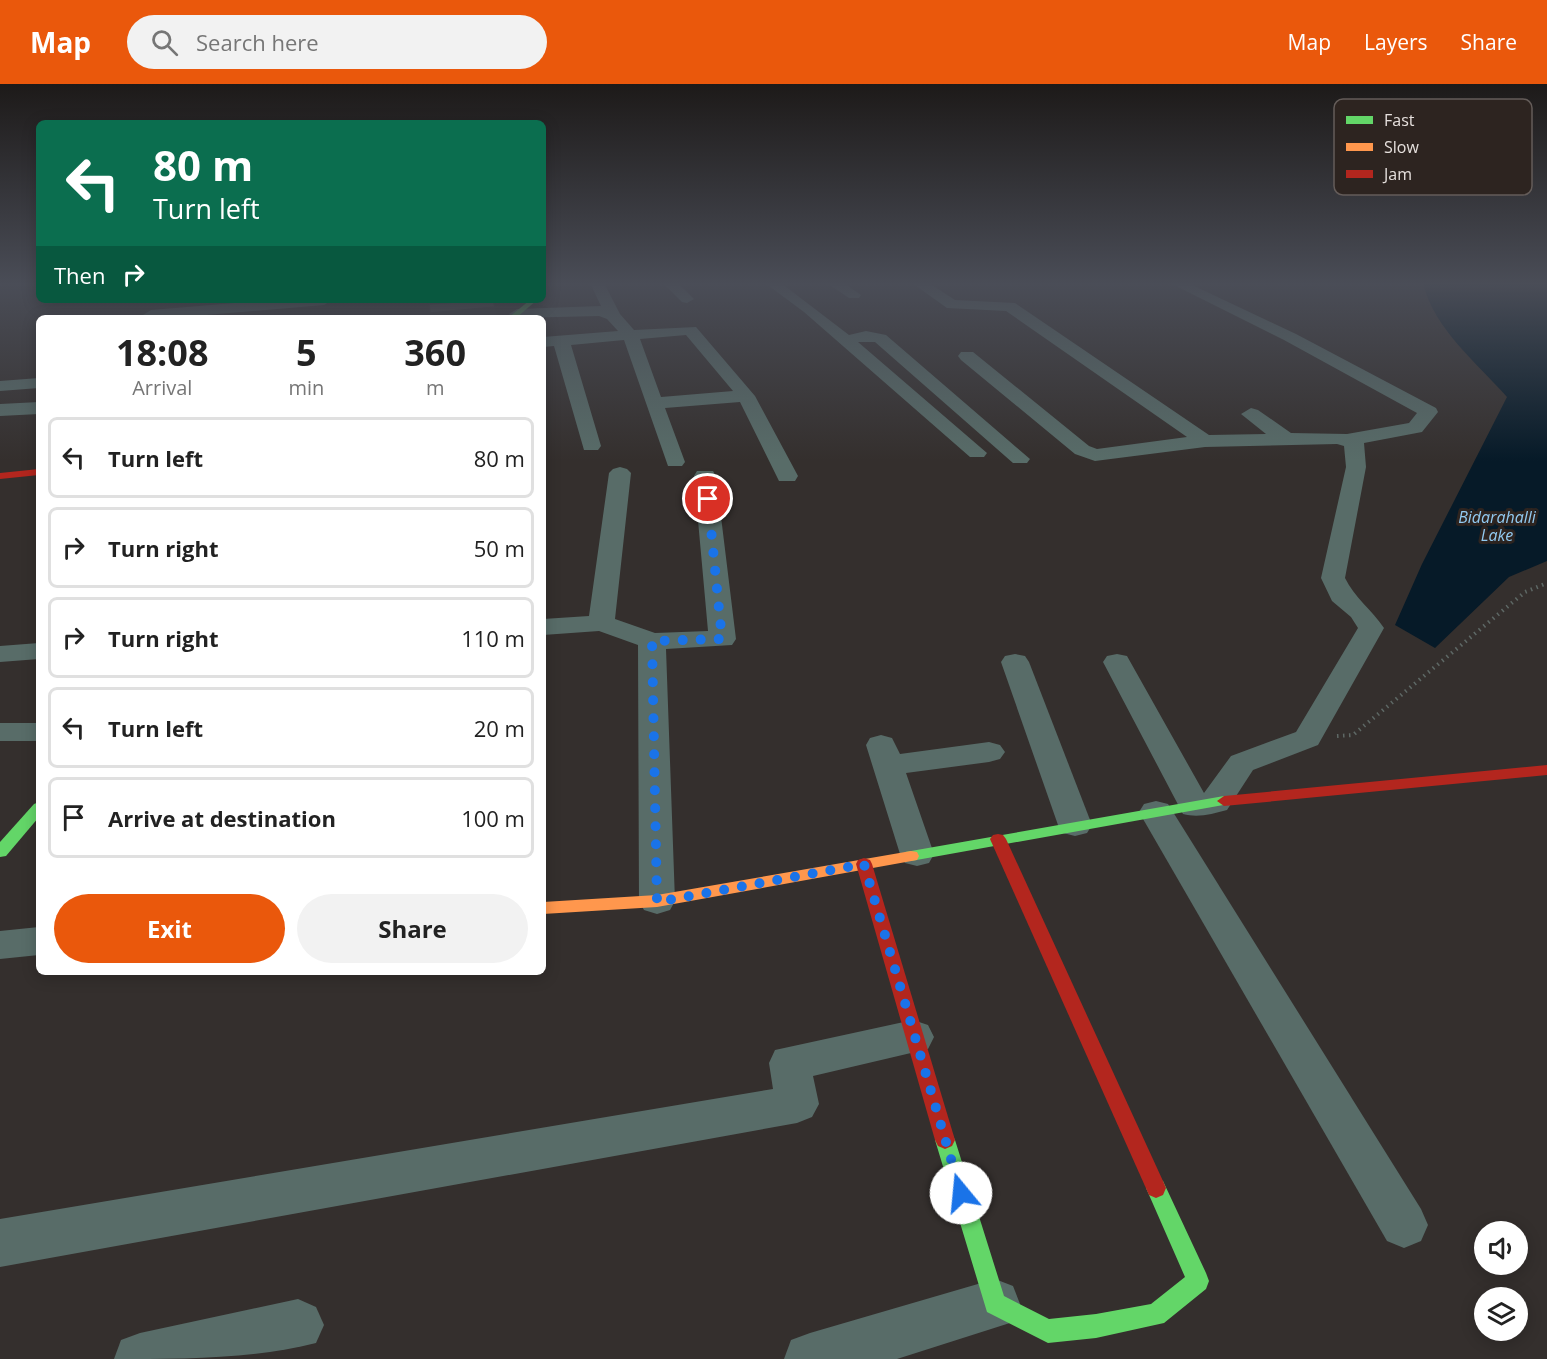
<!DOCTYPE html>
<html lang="en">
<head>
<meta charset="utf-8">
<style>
	body { margin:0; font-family:"Open Sans",sans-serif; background:#f2f2f2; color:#222; height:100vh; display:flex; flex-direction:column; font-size:22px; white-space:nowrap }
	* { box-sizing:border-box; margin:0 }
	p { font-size:20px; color:#767676 }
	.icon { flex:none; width:33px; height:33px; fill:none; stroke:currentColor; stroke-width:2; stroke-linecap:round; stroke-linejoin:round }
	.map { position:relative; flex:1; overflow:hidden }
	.drawer { position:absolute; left:36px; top:231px; width:510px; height:660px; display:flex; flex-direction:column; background:#fff; border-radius:9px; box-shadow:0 3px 15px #0003 }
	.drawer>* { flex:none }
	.top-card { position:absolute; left:36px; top:36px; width:510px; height:183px; border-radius:9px; box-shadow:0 3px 15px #0003; background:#0b6e4f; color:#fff; overflow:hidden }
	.fabs { position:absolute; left:1474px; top:1137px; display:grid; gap:12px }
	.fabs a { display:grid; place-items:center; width:54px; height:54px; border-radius:50%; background:#fff; box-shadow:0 3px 15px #0003; font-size:30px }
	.pin { position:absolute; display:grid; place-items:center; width:51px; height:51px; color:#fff; margin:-26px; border:3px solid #fff; border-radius:50%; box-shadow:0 2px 6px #0007 }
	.me { position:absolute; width:66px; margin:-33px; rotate:343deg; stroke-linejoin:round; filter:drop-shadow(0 0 4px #0008) }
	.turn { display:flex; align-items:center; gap:21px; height:126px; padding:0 18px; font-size:27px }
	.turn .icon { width:78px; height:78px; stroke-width:2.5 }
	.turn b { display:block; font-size:42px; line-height:51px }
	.then { display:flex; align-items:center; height:57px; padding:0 18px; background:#0003; gap:12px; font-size:22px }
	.eta { display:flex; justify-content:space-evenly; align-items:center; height:102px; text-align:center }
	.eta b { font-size:36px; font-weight:700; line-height:42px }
	.primary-button { display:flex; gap:12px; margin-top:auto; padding:12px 18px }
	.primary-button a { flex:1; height:69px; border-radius:36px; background:#ea580c; color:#fff; font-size:24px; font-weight:700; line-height:69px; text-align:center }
	.primary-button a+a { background:#f2f2f2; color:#222 }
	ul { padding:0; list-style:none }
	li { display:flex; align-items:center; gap:18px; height:81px; margin:0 12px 9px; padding:0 6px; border:3px solid #e0e0e0; border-radius:9px }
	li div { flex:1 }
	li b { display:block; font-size:22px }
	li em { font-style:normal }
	header { display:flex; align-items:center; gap:36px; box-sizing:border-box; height:84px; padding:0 30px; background:#ea580c; color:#fff }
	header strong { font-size:28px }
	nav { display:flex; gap:33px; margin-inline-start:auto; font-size:21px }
	.search { width:420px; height:54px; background:#f2f2f2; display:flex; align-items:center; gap:15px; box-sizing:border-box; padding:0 21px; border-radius:33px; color:#767676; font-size:22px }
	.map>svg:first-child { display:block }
	.water { fill:#061a28 }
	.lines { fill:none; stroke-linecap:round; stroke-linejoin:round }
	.path { stroke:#5e6865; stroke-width:4; stroke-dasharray:1.5 4.5; stroke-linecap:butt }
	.street { fill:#586c68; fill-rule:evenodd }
	.fast { fill:#63d668; fill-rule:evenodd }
	.slow { fill:#ff974d; fill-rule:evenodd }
	.jam { fill:#b3261e; fill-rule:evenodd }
	.shaded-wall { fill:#373433 }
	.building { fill:#4f4b49; stroke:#373433; stroke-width:1.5 }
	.route { stroke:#1a73e8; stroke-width:10; stroke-dasharray:0 18 }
	.labels { text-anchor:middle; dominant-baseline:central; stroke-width:6; stroke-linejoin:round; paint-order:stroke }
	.far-water-label { font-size:16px; font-style:italic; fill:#92caf1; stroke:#2d2420 }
	.key { fill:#2d2420; stroke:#645c59; stroke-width:1.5 }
	.key-label { font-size:16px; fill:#e6e0dd }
</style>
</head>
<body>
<header>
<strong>Map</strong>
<div class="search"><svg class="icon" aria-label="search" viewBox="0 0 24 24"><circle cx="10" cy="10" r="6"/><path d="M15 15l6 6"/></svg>Search here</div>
<nav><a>Map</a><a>Layers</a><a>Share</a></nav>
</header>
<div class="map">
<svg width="1547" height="1275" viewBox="0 0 1547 1275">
	<rect width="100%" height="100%" fill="#342f2d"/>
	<path class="water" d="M1423,199h124v278l-38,16 -74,71 -40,-23 27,-61 85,-167c-30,-34 -73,-68 -84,-114z"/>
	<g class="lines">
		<path class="path" d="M1337,652l16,-1 172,-143 22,-9"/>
		<g class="street">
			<path d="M590,199h14l16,31 14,16 62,-3 59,69 43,80 -3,5h-16l-39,-79 -75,6 20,54 -3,4h-14l-44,-126 -53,5 30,101 -3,4h-14l-30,-104 -11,1v-10l75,-6 -11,-12 -8,-3 -85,2 -5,-4 8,-5 84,-3zM686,251l47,56 -72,6 -21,-58z"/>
			<path d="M663,199h15l16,16 -7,4 -5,-1z"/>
			<path d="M765,199h16l68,52 17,-4 20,4 144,124 -3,4h-14l-138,-121h-17l129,111 -3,4h-14l-166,-145z"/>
			<path d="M827,199h17l17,12 -2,3h-10z"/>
			<path d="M912,199h17l26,17 60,3 194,132 57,-1 -25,-20 10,-6 7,2 33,23 56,1 62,-11 8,-10 -133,-73 -114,-57h18l108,51 140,74 2,4 -16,20 -58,11 2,24 -21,111c9,19 27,32 39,50l-66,117 -65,25 -26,40c-15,4 -29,8 -44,4l-80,-152 4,-6 10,-2 10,2 77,137 27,-37 65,-24 62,-104 -7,-11 -19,-16 -11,-23 25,-111 -2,-21 -7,-2 -132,3 -110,14 -20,-7 -114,-94 -3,-4 3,-4h12l116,94 8,3 90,-12 -181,-126 -59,-3z"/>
			<path d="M271,216h61l-8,5 -154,13h-25l-2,-3 8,-5z"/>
			<path d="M39,294v10l-39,3v-10z"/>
			<path d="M39,318v12l-39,2v-12z"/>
			<path d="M620,383l7,2 4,4 -16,146 40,14 53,-2 -14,-155 3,-5h16l3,5 20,163 -4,6 -66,4 9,252 -5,9 -13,4 -13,-4 -5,-9 -1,-256 -39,-14 -56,4v-16l46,-3 20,-143 4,-4z"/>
			<path d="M39,559v16l-39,3v-16z"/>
			<path d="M1015,570l10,2 4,6 63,163 -5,8 -12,3 -12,-3 -5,-8 -57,-163 4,-6z"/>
			<rect x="0" y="639" width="39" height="18"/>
			<path d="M881,651l11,3 8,16 89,-12 11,3 5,7 -5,7 -11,3 -83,11 28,81 -5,9 -12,3 -12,-3 -5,-9 -34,-109 4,-7z"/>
			<path d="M1156,717l12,3 253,405 7,16 -7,16 -17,7 -17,-7 -248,-429 5,-8z"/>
			<path d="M39,843v28l-39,4v-28z"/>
			<path d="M913,936l15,5 6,12 -6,12 -115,27 6,28 -7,13 -15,6 -797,144v-48l773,-130 -4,-26 6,-13z"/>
			<path d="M995,1195l18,7 7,18 -7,18 -116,37h-113l7,-19 19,-7z"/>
			<path d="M298,1215l18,8 8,18 -8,18c-62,16 -136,16 -202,16l7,-19 19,-7z"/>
		</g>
		<g class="fast">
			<path d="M530,216h7l-21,18h-8z"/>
			<path d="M1224,712l5,2 2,3 -2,3 -318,57 -6,-1 -2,-4 2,-4 6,-1z"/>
			<path d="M39,718v15l-33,39 -6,1v-15l34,-38z"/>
			<path d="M945,1047l7,3 3,6 49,156 45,23 47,-5 55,-10 34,-27 -39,-89 3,-7 7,-3 7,3 43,92 3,8 -3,8 -42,34 -68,15 -48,5 -61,-31 -52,-172 3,-6z"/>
		</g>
		<path class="slow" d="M911,767l6,1 2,4 -2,4 -260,47 -114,7v-12l114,-7z"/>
		<g class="jam">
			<path d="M39,385v6l-39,4v-6z"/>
			<path d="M1547,681v10l-323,31 -7,-5 7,-5z"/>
			<path d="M998,750l5,1 3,4 157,342 3,7 -3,7 -7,3 -7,-3 -159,-356 3,-4z"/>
			<path d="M864,774l6,2 2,4 83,276 -3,6 -7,3 -7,-3 -3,-6 -79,-276 2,-4z"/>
		</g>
	</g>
	<path class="shaded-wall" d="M495,223l2,10 -66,1 -1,-5z"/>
	<path class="building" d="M481,216h12l2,7 -65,6 -1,-9z"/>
	<linearGradient id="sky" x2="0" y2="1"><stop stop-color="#1d1a19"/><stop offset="0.53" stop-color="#4a4d57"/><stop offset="1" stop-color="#4a4d57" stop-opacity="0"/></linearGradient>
	<rect width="1547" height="377" fill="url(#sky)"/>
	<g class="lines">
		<path class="route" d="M708,415l14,140 -70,2 5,261 207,-38 97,329"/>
	</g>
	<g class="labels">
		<g class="far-water-label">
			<text x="1497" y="433">Bidarahalli<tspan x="1497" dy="18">Lake</tspan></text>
		</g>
	</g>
	<rect x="1334" y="15" width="198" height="96" rx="9" class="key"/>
	<rect x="1346" y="32" width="27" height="8" fill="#63d668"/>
	<rect x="1346" y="59" width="27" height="8" fill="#ff974d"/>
	<rect x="1346" y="86" width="27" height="8" fill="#b3261e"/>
	<g class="key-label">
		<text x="1384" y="42">Fast</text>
		<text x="1384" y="69">Slow</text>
		<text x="1384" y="96">Jam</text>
	</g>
</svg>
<div class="fabs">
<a><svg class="icon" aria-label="sound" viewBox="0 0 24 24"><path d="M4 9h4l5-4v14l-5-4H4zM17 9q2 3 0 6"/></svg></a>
<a><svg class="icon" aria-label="layers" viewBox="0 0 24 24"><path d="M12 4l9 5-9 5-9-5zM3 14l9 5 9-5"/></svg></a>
</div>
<div class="pin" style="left:708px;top:415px;background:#d93025"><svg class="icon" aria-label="arrive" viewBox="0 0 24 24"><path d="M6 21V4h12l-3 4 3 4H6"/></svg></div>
<svg class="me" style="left:961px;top:1109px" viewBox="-20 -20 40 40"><circle r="19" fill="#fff"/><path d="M0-13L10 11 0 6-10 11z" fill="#1a73e8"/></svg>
<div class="top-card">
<div class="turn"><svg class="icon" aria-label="left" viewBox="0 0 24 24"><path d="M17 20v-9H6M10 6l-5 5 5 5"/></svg><div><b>80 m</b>Turn left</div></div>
<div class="then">Then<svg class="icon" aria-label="right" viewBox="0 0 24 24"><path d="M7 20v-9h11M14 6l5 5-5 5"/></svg></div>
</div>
<section class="drawer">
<div class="eta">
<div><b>18:08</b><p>Arrival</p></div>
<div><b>5</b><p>min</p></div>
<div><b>360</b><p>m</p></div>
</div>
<ul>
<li><svg class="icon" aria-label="left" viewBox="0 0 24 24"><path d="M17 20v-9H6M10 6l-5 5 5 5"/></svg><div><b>Turn left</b></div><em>80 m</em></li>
<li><svg class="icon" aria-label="right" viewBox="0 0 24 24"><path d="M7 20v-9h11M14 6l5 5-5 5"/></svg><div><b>Turn right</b></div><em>50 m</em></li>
<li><svg class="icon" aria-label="right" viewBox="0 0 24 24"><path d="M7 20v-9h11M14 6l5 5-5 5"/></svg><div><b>Turn right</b></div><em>110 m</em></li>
<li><svg class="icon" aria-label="left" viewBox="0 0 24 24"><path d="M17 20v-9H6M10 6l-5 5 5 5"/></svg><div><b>Turn left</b></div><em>20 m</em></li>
<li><svg class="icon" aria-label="arrive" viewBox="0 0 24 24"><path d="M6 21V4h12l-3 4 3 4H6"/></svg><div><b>Arrive at destination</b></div><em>100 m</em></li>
</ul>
<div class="primary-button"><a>Exit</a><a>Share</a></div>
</section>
</div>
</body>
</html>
